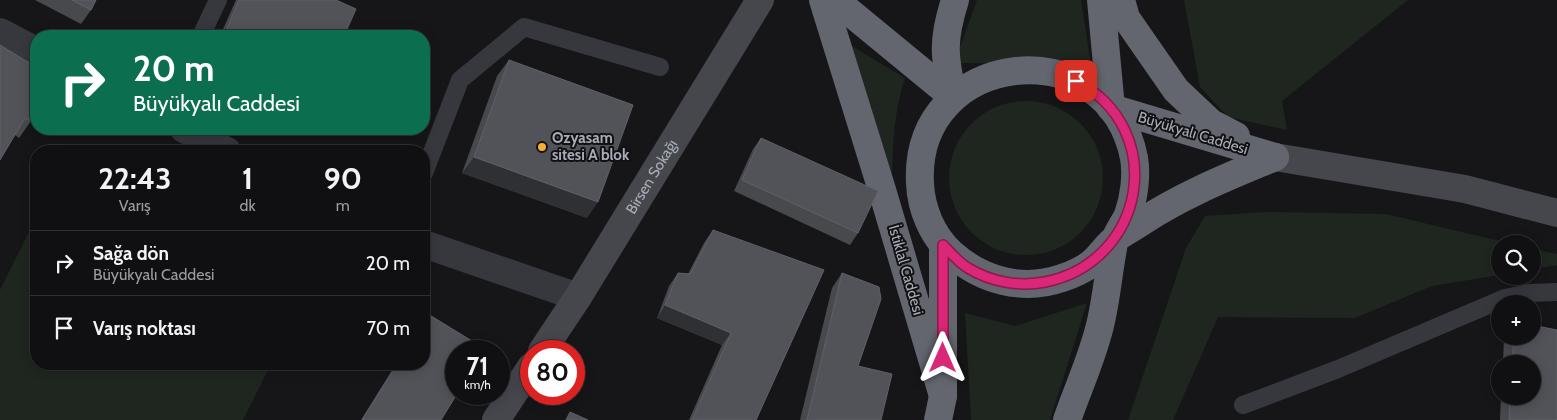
<!DOCTYPE html>
<html lang="tr">
<head>
<meta charset="utf-8">
<style>
	body { margin:0; font-family:Cabin,sans-serif; background:#19191b; color:#f1f3f6; height:100vh; display:flex; flex-direction:column; font-size:19px; white-space:nowrap }
	* { box-sizing:border-box; margin:0 }
	p { font-size:16px; color:#9c9d9f }
	.icon { flex:none; width:28px; height:28px; fill:none; stroke:currentColor; stroke-width:2; stroke-linecap:round; stroke-linejoin:round }
	.map { position:relative; flex:1; overflow:hidden }
	.details { position:absolute; left:30px; top:145px; width:400px; height:225px; display:flex; flex-direction:column; background:#101012; border-radius:20px; box-shadow:0 2px 12px #0003,0 0 0 1px #303032 }
	.details>* { flex:none }
	.guide { position:absolute; left:30px; top:30px; width:400px; height:105px; border-radius:20px; box-shadow:0 2px 12px #0003,0 0 0 1px #303032; background:#0b6e4f; color:#fff; overflow:hidden }
	.fabs { position:absolute; left:1491px; top:235px; display:grid; gap:10px }
	.fabs a { display:grid; place-items:center; width:50px; height:50px; border-radius:50%; background:#101012; box-shadow:0 2px 12px #0003,0 0 0 1px #303032; font-size:25px }
	.speed { position:absolute; left:445px; top:340px; display:flex; gap:10px; font-size:25px; font-weight:700; text-align:center }
	.speed>* { display:grid; place-content:center; width:65px; height:65px; border-radius:50%; background:#101012; box-shadow:0 2px 12px #0003,0 0 0 1px #303032; line-height:1 }
	.speed small { font-size:12px; font-weight:400 }
	.speed .limit { border:8px solid #d22; background:#fff; color:#111 }
	.pin { position:absolute; display:grid; place-items:center; width:42px; height:42px; color:#fff; margin:-21px; border-radius:10px; box-shadow:0 2px 8px #0006 }
	.me { position:absolute; width:55px; margin:-28px; rotate:0deg; stroke-linejoin:round; filter:drop-shadow(0 0 4px #0008) }
	.turn { display:flex; align-items:center; gap:18px; height:105px; padding:0 20px; font-size:22px }
	.turn .icon { width:65px; height:65px; stroke-width:2.5 }
	.turn b { display:block; font-size:35px; line-height:42px }
	.eta { display:flex; justify-content:space-evenly; align-items:center; height:85px; text-align:center }
	.eta b { font-size:30px; font-weight:700; line-height:35px }
	ul { padding:0; list-style:none }
	li { display:flex; align-items:center; gap:15px; height:65px; padding:0 20px; border-top:1px solid #303032 }
	li div { flex:1 }
	li b { display:block; font-size:19px }
	li em { font-style:normal }
	.map>svg:first-child { display:block }
	.green { fill:#1e261f }
	.lines { fill:none; stroke-linecap:round; stroke-linejoin:round }
	.lane { stroke:#37383d; stroke-width:18 }
	.street { stroke:#37383d; stroke-width:28 }
	.secondary { stroke:#45474d; stroke-width:28 }
	.highway { stroke:#63666e; stroke-width:28 }
	.wall { fill:#47494d }
	.shaded-wall { fill:#2f3033 }
	.building { fill:#525359; stroke:#5f6168 }
	.route-casing { stroke:#8e194d; stroke-width:12 }
	.route { stroke:#db2777; stroke-width:9 }
	.poi-dot { fill:#f2b134; stroke:#111113; stroke-width:2 }
	.labels { text-anchor:middle; dominant-baseline:central; stroke-width:4; stroke-linejoin:round; paint-order:stroke }
	.street-label { font-size:15px; fill:#a8adb8; stroke:#111113 }
	.poi-label { font-size:15px; font-weight:bold; fill:#a8adb8; stroke:#111113; text-anchor:start }
</style>
</head>
<body>
<div class="map">
<svg width="1557" height="420" viewBox="0 0 1557 420">
	<rect width="100%" height="100%" fill="#161618"/>
	<g class="green">
		<path d="M977,0h104l12,78 -38,-18 -30,-3 -42,6h-29z"/>
		<path d="M1184,0h224l-126,101 5,29 -59,-13 -28,-30z"/>
		<path d="M845,42l60,36c-11,33 -12,65 -13,99z"/>
		<circle cx="1026" cy="178" r="77"/>
		<path d="M1265,212l121,2 126,30h-12v31l-68,11 -77,32 -137,-1 -45,103h-45l58,-172 19,-32z"/>
		<path d="M36,218v146h235l-28,56h-243v-130z"/>
		<path d="M1532,249l25,5v11l-24,4z"/>
		<path d="M1087,303l-37,117h-79l-6,-107 50,13z"/>
	</g>
	<g class="lines">
		<g class="lane">
			<path d="M201,36l17,-36"/>
			<path d="M424,173l36,-93 64,-53 136,40"/>
			<path d="M1243,405l95,-36 167,-71 24,-5 28,-1"/>
		</g>
		<g class="street">
			<path d="M0,32l36,19"/>
			<path d="M184,129l43,22"/>
			<path d="M424,244l154,53"/>
		</g>
		<g class="secondary">
			<path d="M1275,157l190,32 92,24"/>
			<path id="s1" d="M542,351l36,-54 182,-297"/>
			<path d="M496,420l35,-53"/>
		</g>
		<g class="highway">
			<path d="M823,0l59,190 61,206"/>
			<path d="M835,0l118,97"/>
			<path d="M1101,0l10,108 164,49"/>
			<path d="M1121,0l5,18 50,72 35,33 25,13"/>
			<path d="M953,97c-9,-41 -11,-56 2,-97"/>
			<path d="M938,420l5,-24v-151"/>
			<path d="M1067,420c11,-32 27,-66 34,-99 6,-26 8,-53 13,-78 2,-10 10,-19 14,-28 6,-17 9,-40 6,-57 -26,-132 -221,-108 -214,25 1,26 12,52 31,70 30,27 71,39 111,25 10,-3 25,-10 32,-17 8,-8 14,-17 22,-23 9,-6 18,-11 27,-17 41,-27 87,-45 132,-64"/>
		</g>
	</g>
	<g class="wall">
		<path d="M35,0h61l-5,10 -10,14z"/>
		<path d="M236,0h100l8,36h-124z"/>
		<path d="M0,45l31,76 -12,17 -4,-3z"/>
		<path d="M509,60l78,158 -125,-45 35,-97z"/>
		<path d="M761,138l97,95 -8,12 -116,-54 19,-42z"/>
		<path d="M713,230l43,190h-67l33,-75 -65,-27 12,-32 9,-13 10,1 16,-31z"/>
		<path d="M842,273l16,93 23,54h-81l32,-132z"/>
		<path d="M428,314l13,106h-80l35,-56h28v-44z"/>
		<path d="M1504,336h28l25,84h-57l1,-24h31v-32h-29z"/>
	</g>
	<g class="shaded-wall">
		<path d="M285,129h18l-4,5z"/>
		<path d="M474,157l124,45 -11,16 -125,-45z"/>
		<path d="M665,305l66,28 -9,12 -65,-27z"/>
	</g>
	<g class="building">
		<path d="M72,0h24l-5,10z"/>
		<path d="M239,0h97l20,9 -12,27h-120z"/>
		<path d="M0,45l36,22v45l-5,9 -6,-3 -25,42z"/>
		<path d="M509,60l124,45 -35,97 -124,-45z"/>
		<path d="M761,138l117,53 -20,42 -116,-53z"/>
		<path d="M713,230l111,40 -68,150h-64l39,-87 -66,-28 13,-32 12,1z"/>
		<path d="M842,273l37,14 2,12 -23,67 34,8 -11,46h-74z"/>
		<path d="M428,314l57,35 -1,2h-28v43h1l-16,26h-79l35,-56h27v-43z"/>
		<path d="M1532,325l25,5v90h-48l1,-24h22v-32h-20l2,-28h18z"/>
		<path d="M570,412l18,8h-22z"/>
	</g>
	<g class="lines">
		<defs>
			<path id="route" d="M943,358v-113c8,8 16,18 25,23 23,14 51,19 77,14 101,-20 124,-153 31,-201"/>
		</defs>
		<use href="#route" class="route-casing"/>
		<use href="#route" class="route"/>
	</g>
	<circle class="poi-dot" cx="542" cy="147" r="5"/>
	<g class="labels">
		<g class="street-label">
			<text transform="translate(1193 133) rotate(17)">Büyükyalı Caddesi</text>
			<text stroke="none"><textPath href="#s1" startOffset="206">Birsen Sokağı</textPath></text>
			<text transform="translate(906 270) rotate(74)">İstiklal Caddesi</text>
		</g>
		<g class="poi-label">
			<text x="552" y="138">Ozyasam<tspan x="552" dy="17">sitesi A blok</tspan></text>
		</g>
	</g>
</svg>
<div class="fabs">
<a><svg class="icon" aria-label="search" viewBox="0 0 24 24"><circle cx="10" cy="10" r="6"/><path d="M15 15l6 6"/></svg></a>
<a>+</a>
<a>−</a>
</div>
<div class="speed"><div>71<small>km/h</small></div><div class="limit">80</div></div>
<div class="pin" style="left:1076px;top:81px;background:#d93025"><svg class="icon" aria-label="arrive" viewBox="0 0 24 24"><path d="M6 21V4h12l-3 4 3 4H6"/></svg></div>
<svg class="me" style="left:943px;top:358px" viewBox="-20 -20 40 40"><path d="M0-17L14 15 0 8-14 15z" fill="#db2777" stroke="#fff" stroke-width="4"/></svg>
<div class="guide">
<div class="turn"><svg class="icon" aria-label="right" viewBox="0 0 24 24"><path d="M7 20v-9h11M14 6l5 5-5 5"/></svg><div><b>20 m</b>Büyükyalı Caddesi</div></div>
</div>
<section class="details">
<div class="eta">
<div><b>22:43</b><p>Varış</p></div>
<div><b>1</b><p>dk</p></div>
<div><b>90</b><p>m</p></div>
</div>
<ul>
<li><svg class="icon" aria-label="right" viewBox="0 0 24 24"><path d="M7 20v-9h11M14 6l5 5-5 5"/></svg><div><b>Sağa dön</b><p>Büyükyalı Caddesi</p></div><em>20 m</em></li>
<li><svg class="icon" aria-label="arrive" viewBox="0 0 24 24"><path d="M6 21V4h12l-3 4 3 4H6"/></svg><div><b>Varış noktası</b></div><em>70 m</em></li>
</ul>
</section>
</div>
</body>
</html>
